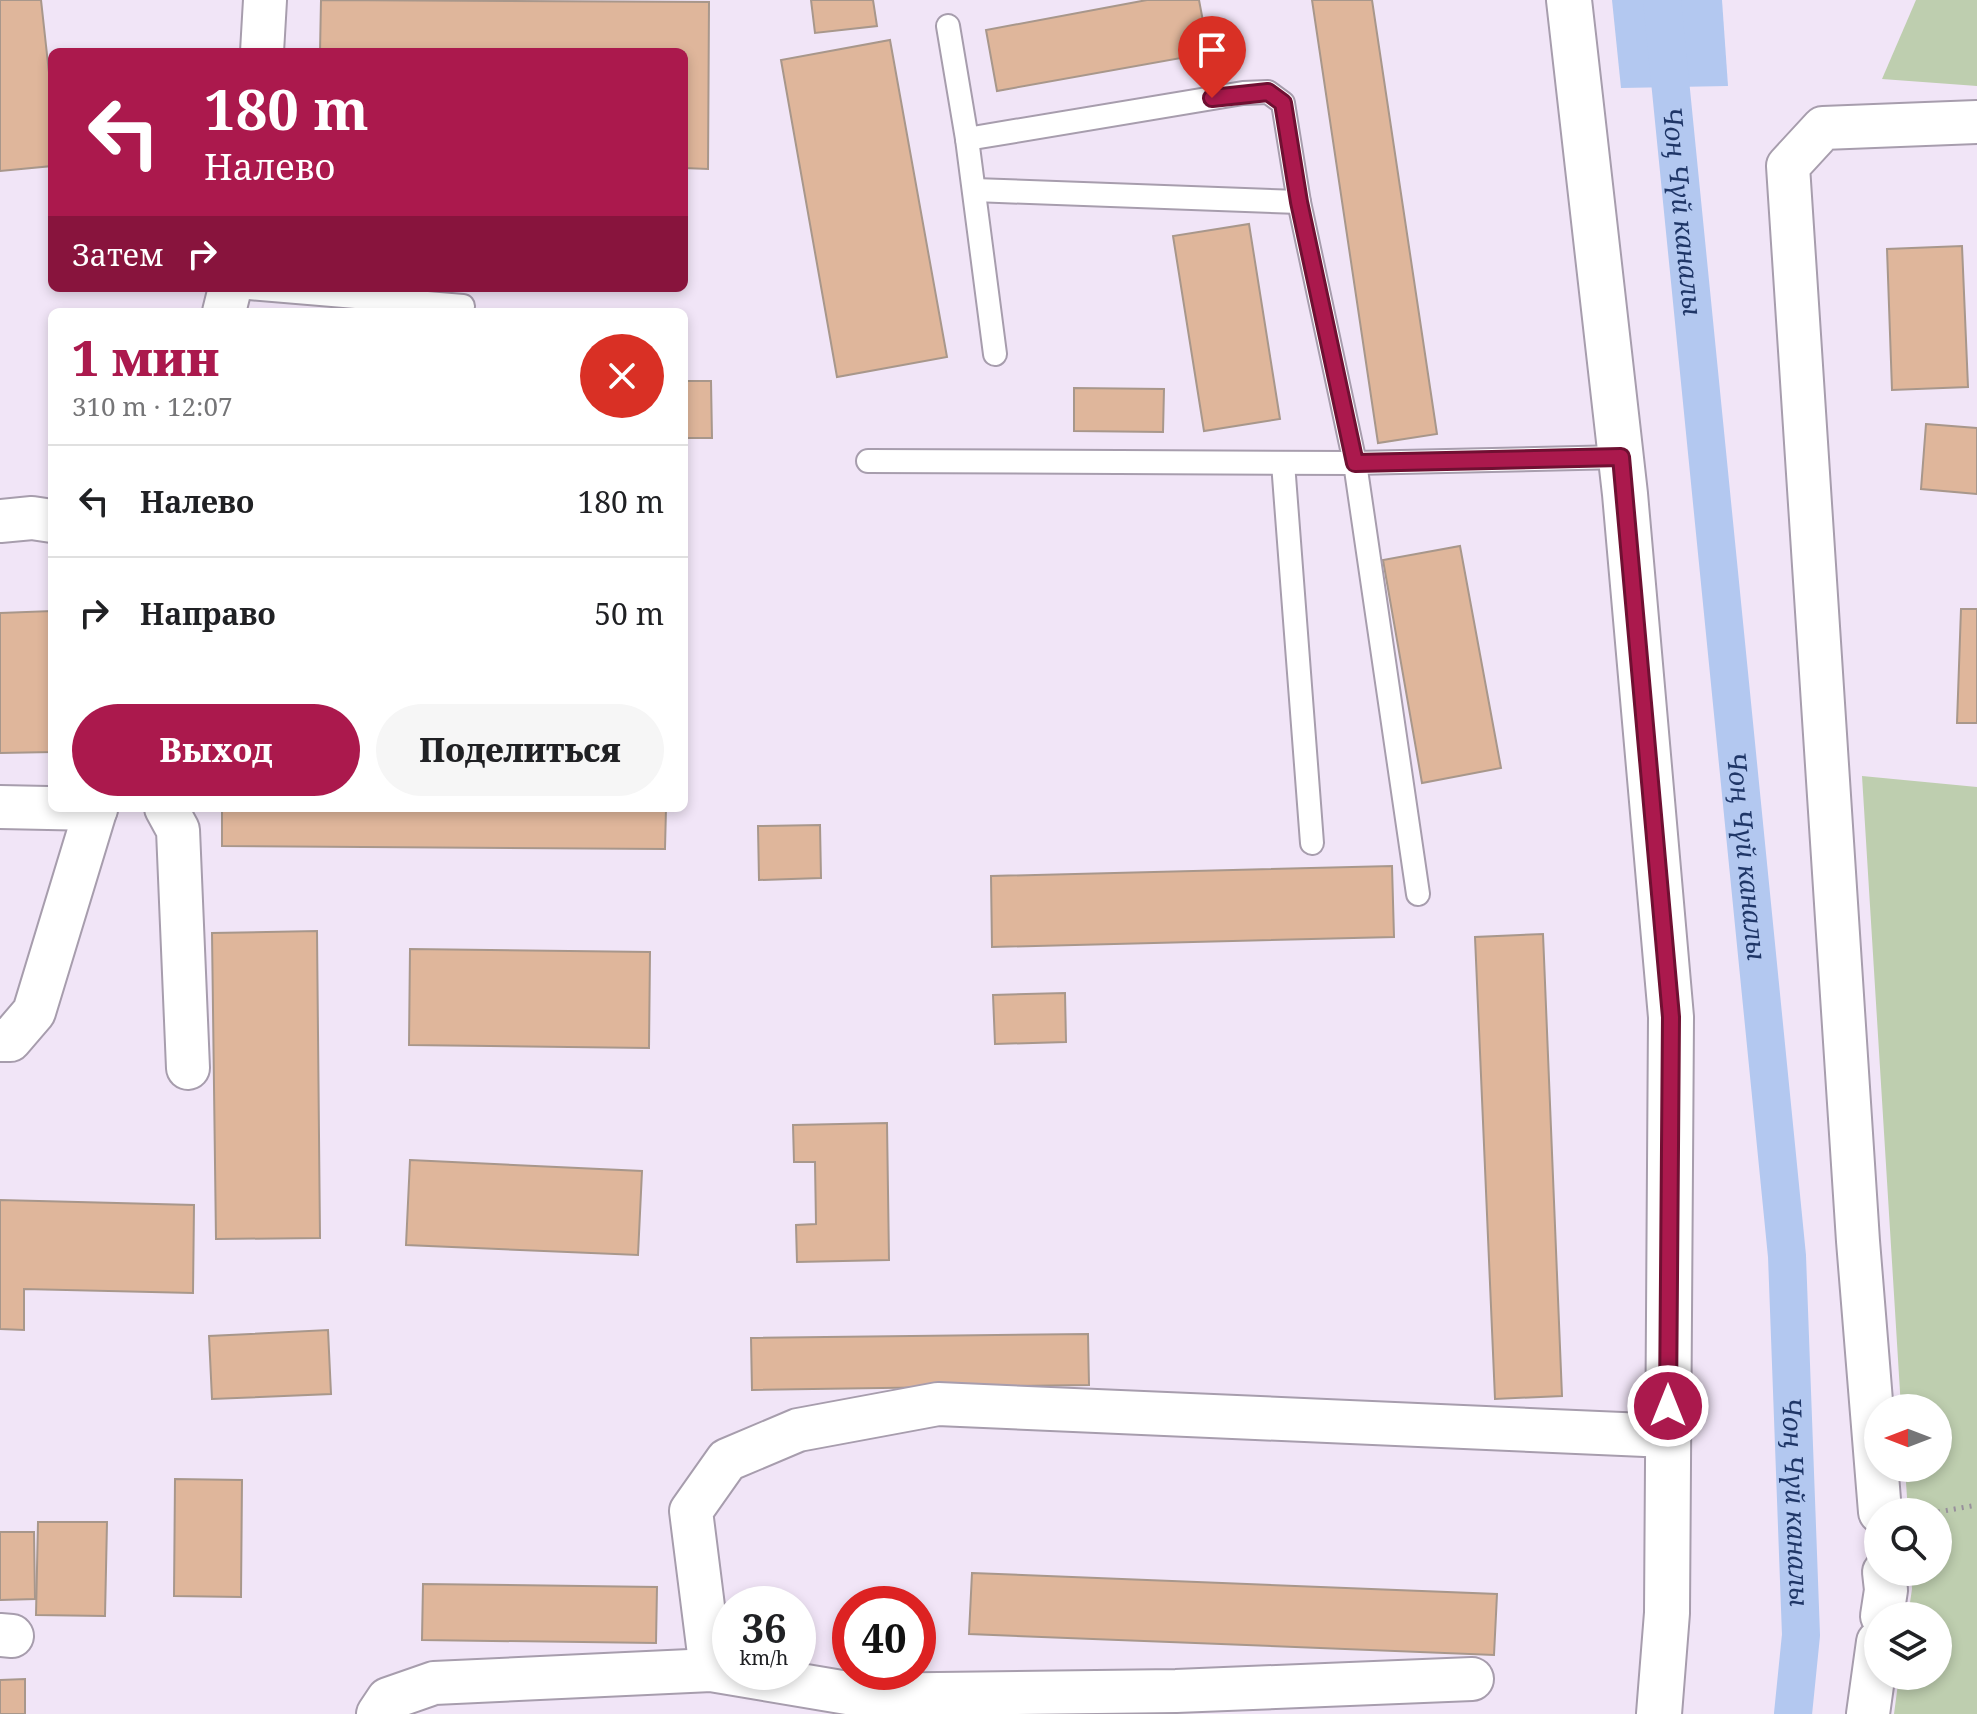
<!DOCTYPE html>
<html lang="ru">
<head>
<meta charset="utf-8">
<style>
	body { margin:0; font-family:"Noto Serif",serif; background:#f6f6f6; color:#202124; height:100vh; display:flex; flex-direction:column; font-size:30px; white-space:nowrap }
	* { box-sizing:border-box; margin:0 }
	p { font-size:26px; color:#757577 }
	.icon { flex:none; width:44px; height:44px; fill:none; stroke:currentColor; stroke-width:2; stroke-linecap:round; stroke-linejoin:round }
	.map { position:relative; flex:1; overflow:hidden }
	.side { position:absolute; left:48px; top:308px; width:640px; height:504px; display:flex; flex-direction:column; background:#fff; border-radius:12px; box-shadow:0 4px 12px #0003 }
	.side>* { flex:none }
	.hud { position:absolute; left:48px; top:48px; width:640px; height:244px; border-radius:12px; box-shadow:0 4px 12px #0003; background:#ab194d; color:#fff; overflow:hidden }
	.needle { width:52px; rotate:270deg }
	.fabs { position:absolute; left:1864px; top:1394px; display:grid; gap:16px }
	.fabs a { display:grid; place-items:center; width:88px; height:88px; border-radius:50%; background:#fff; box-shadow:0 4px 12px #0003; font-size:40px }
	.speed { position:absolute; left:712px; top:1586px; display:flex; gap:16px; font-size:40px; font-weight:700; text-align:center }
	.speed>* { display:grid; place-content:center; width:104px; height:104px; border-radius:50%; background:#fff; box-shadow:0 4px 12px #0003; line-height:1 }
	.speed small { font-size:20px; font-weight:400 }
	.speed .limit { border:12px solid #d22; background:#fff; color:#111 }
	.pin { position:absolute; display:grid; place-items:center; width:68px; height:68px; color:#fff; margin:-82px -34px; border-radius:50% 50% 50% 0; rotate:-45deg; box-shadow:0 0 8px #0007 }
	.pin .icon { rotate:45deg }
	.me { position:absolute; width:88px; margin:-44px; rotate:0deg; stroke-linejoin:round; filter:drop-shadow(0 0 6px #0008) }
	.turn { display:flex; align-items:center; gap:28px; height:168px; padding:0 24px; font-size:36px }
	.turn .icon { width:104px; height:104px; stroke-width:2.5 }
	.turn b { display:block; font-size:56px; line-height:68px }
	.then { display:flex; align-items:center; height:76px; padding:0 24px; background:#0003; gap:16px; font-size:30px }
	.round { display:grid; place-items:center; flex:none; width:84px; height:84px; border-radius:42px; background:#f6f6f6 }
	.overview { display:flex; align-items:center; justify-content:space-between; height:136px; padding:0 24px }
	h1 { font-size:48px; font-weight:800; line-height:60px; color:#ab194d }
	.primary-button { display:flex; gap:16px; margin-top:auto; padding:16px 24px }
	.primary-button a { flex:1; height:92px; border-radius:48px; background:#ab194d; color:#fff; font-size:32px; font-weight:800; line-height:92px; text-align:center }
	.primary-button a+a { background:#f6f6f6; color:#202124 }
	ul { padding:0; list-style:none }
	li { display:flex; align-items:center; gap:24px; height:112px; padding:0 24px; border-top:2px solid #e0e0e0 }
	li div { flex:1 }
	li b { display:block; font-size:30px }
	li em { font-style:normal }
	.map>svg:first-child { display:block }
	.green { fill:#beceaf }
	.water { fill:#b3c8f0 }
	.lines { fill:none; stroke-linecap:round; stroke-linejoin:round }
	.canal { stroke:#b3c8f0; stroke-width:38 }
	.building { fill:#dfb69b; stroke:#a8978b; stroke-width:2 }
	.service-casing { stroke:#a79dad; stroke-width:26 }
	.minor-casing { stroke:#a79dad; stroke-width:46 }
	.tertiary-casing { stroke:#a79dad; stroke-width:48 }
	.path { stroke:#98909c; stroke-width:5; stroke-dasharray:2 6; stroke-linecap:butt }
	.service { stroke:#fff; stroke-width:22 }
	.minor { stroke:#fff; stroke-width:42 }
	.tertiary { stroke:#fff; stroke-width:44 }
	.route-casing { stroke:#6f1032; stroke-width:20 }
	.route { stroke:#ab194d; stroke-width:14 }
	.labels { text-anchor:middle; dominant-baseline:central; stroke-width:8; stroke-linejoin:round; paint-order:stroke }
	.water-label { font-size:26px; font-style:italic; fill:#1f3667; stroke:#fff }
</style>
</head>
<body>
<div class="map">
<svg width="1977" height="1714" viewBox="0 0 1977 1714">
	<rect width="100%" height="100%" fill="#f1e5f7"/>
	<g class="green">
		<path d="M1916,0h61v86l-95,-7z"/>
		<path d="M1862,776l115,11v927h-83l5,-38h39v-60h-30l4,-27 -1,-17h27v-60h-30l-3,-44h33v-60h-37z"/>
	</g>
	<path class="water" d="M1612,0h110l6,86 -107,2z"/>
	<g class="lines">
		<path class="canal" id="s1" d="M1662,0l125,1256 14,379 -8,79"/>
	</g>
	<g class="building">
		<path d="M0,0h41l11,100v66l-52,5z"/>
		<path d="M321,0l388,2 -1,167 -24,-1v-116h-364z"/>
		<path d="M811,0h62l4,26 -62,7z"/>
		<path d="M1147,0h52l10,53 -212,38 -11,-61z"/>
		<path d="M1312,0h60l65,434 -59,9z"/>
		<path d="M890,40l57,317 -110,20 -56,-317z"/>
		<path d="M1249,224l31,195 -76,12 -31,-195z"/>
		<path d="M1962,246l6,141 -76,3 -5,-141z"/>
		<path d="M684,381h27l1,57h-28z"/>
		<path d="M1074,388l90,1 -1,43 -89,-1z"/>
		<path d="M1926,424l51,4v66l-56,-5z"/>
		<path d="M1460,546l41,222 -79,15 -39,-223z"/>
		<path d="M1961,609h16v114h-20z"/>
		<path d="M52,611v141l-52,1v-140z"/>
		<path d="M222,808h444l-1,41 -443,-3z"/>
		<path d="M820,825l1,53 -62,2 -1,-54z"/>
		<path d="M1392,866l2,71 -402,10 -1,-71z"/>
		<path d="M317,931l3,307 -104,1 -4,-306z"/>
		<path d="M1543,934l19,462 -67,3 -20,-462z"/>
		<path d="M410,949l240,3 -1,96 -240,-3z"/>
		<path d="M1065,993l1,49 -71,2 -2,-49z"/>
		<path d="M887,1123l2,137 -92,2 -1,-37 20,-1 -1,-62h-21l-1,-37z"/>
		<path d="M410,1160l232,11 -4,84 -232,-10z"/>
		<path d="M0,1200l194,5 -1,88 -169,-4v41l-24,-1z"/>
		<path d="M328,1330l3,64 -119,5 -3,-63z"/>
		<path d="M1088,1334l1,51 -337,5 -1,-52z"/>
		<path d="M175,1479l67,1 -1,117 -67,-1z"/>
		<path d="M38,1522h69l-2,94 -69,-1z"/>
		<path d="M0,1532h34l1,67 -35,1z"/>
		<path d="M972,1573l525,21 -3,61 -525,-21z"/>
		<path d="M423,1584l234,3 -1,56 -234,-3z"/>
		<path d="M25,1679v35h-25v-34z"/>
	</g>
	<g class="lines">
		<defs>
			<g id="service">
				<path d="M948,26l19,113 28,215"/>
				<path d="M967,139l276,-46 25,-1 15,11 16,99 56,261 63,431"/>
				<path d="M974,190l325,12"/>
				<path d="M249,288l214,18"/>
				<path d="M868,461l487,2 266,-6"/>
				<path d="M1283,463l29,380"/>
			</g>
			<g id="minor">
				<path d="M262,52l3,-52"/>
				<path d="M224,312l6,-24"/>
				<path d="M0,521l32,-3 20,3"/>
				<path d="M0,807l96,2"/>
				<path d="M166,808l12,22 10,238"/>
				<path d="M0,1040h10l24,-28 62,-204"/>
				<path d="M1880,1512l-22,-271 -70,-1075 35,-38 154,-6"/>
				<path d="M1882,1616l4,-26 -2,-18"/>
				<path d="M0,1635l12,1"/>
				<path d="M711,1670l-20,-159 36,-51 71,-30 140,-26 730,32"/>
				<path d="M378,1714l10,-15 46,-16 277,-13 148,25 317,-4 296,-12"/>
				<path d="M1868,1714l10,-72"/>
			</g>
			<path id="tertiary" d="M1569,0l56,494 46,523 -4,596 -8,101"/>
		</defs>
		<use href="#service" class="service-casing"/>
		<use href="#minor" class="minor-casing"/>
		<use href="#tertiary" class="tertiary-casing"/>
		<path class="path" d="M1938,1512l39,-7"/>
		<use href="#service" class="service"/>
		<use href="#minor" class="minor"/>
		<use href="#tertiary" class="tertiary"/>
	</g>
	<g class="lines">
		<defs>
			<path id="route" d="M1212,98l56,-6 15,11 16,99 56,261 266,-6 50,560 -3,389"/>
		</defs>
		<use href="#route" class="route-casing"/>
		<use href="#route" class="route"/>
	</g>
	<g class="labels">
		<g class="water-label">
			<text stroke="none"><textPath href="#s1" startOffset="212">Чоң Чүй каналы</textPath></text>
			<text stroke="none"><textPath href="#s1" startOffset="860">Чоң Чүй каналы</textPath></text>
			<text stroke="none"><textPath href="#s1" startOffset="1508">Чоң Чүй каналы</textPath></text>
		</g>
	</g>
</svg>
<div class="fabs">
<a><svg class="needle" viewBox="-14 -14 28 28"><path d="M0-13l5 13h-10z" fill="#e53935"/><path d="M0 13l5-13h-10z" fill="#757577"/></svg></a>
<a><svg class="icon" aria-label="search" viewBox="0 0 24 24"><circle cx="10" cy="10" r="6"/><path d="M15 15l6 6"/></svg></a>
<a><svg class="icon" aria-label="layers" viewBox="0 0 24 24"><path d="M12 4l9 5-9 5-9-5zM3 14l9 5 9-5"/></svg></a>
</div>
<div class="speed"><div>36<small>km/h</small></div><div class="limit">40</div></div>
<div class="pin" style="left:1212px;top:98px;background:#d93025"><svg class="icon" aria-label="arrive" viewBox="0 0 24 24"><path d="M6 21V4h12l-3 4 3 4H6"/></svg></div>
<svg class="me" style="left:1668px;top:1406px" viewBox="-20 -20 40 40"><circle r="17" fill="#ab194d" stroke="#fff" stroke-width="3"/><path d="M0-11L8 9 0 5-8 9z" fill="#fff"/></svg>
<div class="hud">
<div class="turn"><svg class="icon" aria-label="left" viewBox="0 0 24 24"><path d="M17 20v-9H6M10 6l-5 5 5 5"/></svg><div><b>180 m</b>Налево</div></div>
<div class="then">Затем<svg class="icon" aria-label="right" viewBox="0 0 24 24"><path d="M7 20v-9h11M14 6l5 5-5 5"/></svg></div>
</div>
<section class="side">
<div class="overview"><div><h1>1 мин</h1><p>310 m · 12:07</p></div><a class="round" style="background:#d93025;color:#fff"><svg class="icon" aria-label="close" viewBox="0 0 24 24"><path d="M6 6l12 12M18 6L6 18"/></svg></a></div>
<ul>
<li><svg class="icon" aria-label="left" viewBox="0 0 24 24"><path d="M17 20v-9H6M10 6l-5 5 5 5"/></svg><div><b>Налево</b></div><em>180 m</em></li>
<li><svg class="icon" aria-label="right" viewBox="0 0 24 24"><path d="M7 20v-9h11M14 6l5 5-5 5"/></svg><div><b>Направо</b></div><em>50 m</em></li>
</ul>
<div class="primary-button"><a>Выход</a><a>Поделиться</a></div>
</section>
</div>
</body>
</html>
